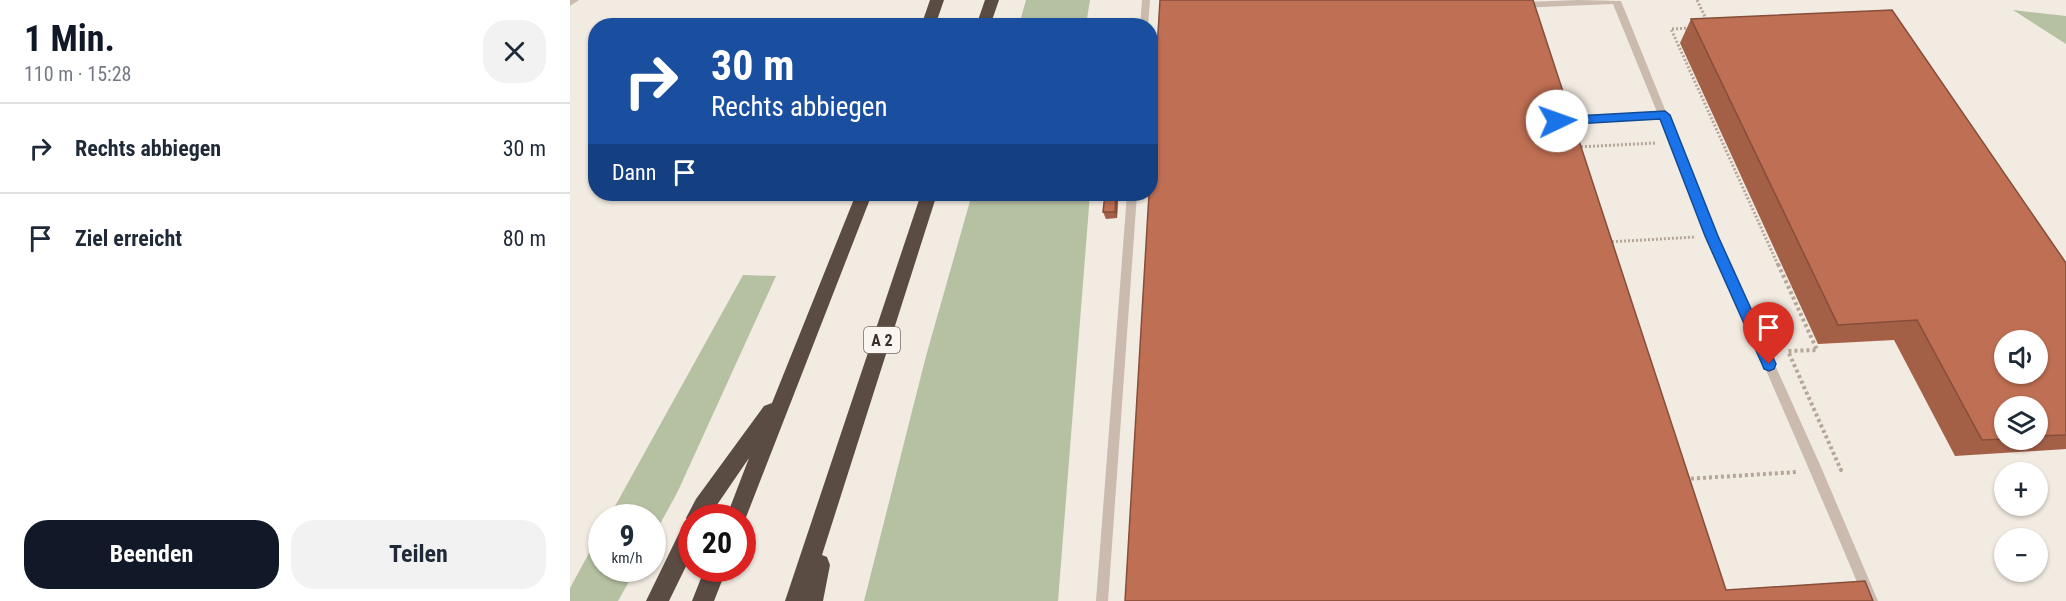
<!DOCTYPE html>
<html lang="de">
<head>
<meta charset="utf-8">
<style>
	body { margin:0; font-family:"Roboto Condensed",sans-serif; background:#f2f2f3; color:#1f2937; height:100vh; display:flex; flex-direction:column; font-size:22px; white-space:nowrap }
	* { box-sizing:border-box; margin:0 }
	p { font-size:20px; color:#747a83 }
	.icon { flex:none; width:33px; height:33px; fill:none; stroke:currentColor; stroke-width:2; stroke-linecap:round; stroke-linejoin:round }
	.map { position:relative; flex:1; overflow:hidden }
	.side { display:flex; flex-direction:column; background:#fff; width:570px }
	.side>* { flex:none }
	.banner { position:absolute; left:18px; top:18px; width:570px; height:183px; border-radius:24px; box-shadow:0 2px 4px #0004; background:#1a4fa0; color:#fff; overflow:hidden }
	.controls { position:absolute; left:1424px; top:330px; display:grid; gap:12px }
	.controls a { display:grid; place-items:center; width:54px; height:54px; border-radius:50%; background:#fff; box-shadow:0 2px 4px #0004; font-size:30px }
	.speed { position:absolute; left:18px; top:504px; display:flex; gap:12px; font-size:30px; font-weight:700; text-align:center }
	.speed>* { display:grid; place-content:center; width:78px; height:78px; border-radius:50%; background:#fff; box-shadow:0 2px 4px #0004; line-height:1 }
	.speed small { font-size:15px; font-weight:400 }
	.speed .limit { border:9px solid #d22; background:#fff; color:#111 }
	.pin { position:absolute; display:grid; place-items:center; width:51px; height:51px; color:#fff; margin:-62px -26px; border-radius:50% 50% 50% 0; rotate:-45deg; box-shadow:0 0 6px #0007 }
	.pin .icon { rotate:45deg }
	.me { position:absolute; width:66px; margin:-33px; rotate:87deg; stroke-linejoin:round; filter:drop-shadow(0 0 4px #0008) }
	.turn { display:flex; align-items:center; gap:21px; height:126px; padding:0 24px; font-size:27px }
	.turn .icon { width:78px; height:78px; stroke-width:2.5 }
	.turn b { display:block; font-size:42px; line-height:51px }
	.then { display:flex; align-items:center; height:57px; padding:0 24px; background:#0003; gap:12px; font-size:22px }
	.round { display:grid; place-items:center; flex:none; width:63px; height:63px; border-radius:24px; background:#f2f2f3 }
	.summary { display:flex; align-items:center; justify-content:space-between; height:102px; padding:0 24px }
	h1 { font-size:36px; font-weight:700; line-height:45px; color:#111827 }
	.primary-button { display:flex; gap:12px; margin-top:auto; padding:12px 24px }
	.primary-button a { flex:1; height:69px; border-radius:24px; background:#111827; color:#fff; font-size:24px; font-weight:700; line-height:69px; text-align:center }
	.primary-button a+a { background:#f2f2f3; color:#1f2937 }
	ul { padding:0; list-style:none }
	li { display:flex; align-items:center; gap:18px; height:90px; padding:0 24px; border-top:2px solid #e0e1e3 }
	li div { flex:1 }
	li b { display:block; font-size:22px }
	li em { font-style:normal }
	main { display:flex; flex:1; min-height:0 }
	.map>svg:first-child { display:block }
	.green { fill:#b6c1a2 }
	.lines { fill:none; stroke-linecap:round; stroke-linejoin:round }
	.path-far1 { stroke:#b6a698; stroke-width:3; stroke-dasharray:2 2; stroke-linecap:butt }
	.path { stroke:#b6a698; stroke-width:4; stroke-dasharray:3 3; stroke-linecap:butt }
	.service { fill:#cabbae; fill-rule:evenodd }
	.minor { fill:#cabbae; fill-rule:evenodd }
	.motorway { fill:#5a4b43; fill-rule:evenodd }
	.wall { fill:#a45f47; fill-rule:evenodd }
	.shaded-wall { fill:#864e3a }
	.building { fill:#bf6f53; stroke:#864e3a; stroke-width:1.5; fill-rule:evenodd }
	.route { fill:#1a73e8; stroke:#114b97; stroke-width:1.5 }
	.labels { text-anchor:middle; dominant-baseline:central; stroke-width:4.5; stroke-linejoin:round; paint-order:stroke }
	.shield { fill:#faf5ee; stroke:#736b66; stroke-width:1.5 }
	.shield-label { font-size:16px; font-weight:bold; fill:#39302c }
</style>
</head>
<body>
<main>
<section class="side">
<div class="summary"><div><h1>1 Min.</h1><p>110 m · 15:28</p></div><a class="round"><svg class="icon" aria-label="close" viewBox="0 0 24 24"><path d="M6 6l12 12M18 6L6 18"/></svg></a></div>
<ul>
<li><svg class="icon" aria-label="right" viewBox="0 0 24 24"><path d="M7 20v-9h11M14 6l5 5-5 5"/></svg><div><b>Rechts abbiegen</b></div><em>30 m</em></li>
<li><svg class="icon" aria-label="arrive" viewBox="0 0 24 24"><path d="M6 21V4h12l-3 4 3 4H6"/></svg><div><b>Ziel erreicht</b></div><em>80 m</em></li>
</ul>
<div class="primary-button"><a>Beenden</a><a>Teilen</a></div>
</section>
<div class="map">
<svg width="1496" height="601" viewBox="0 0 1496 601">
	<rect width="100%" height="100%" fill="#f2ebe2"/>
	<g class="green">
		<path d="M456,0h64l-4,25h-67z"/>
		<path d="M1443,10l53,6v28z"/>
		<path d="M402,194h118l-32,407h-194l62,-245z"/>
		<path d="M173,275l33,1 -98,215 -25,46 -1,-19 -43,-1z"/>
		<path d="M31,531l1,37 34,1 -18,32h-48v-13z"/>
	</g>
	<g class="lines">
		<g class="path-far1">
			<path d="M1127,0l10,21"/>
			<path d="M1120,28l-19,1 107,236"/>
			<path d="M1007,147l79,-4"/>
			<path d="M1038,242l88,-5"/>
		</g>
		<g class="path">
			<path d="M1208,264l39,86 -29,1 53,119h-3"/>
			<path d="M1115,479l112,-7"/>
		</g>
		<g class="service">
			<path d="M572,0h8l-2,26h-8z"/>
			<path d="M1009,0l42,1 45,111 3,3 -1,2 49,119 104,231 57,134h-13c-67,-161 -140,-320 -205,-482l-100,5 -5,-3 5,-3 97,-6 -44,-108 -92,4 -4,-3 4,-3z"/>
			<path d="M557,194h10l-29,407h-12z"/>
		</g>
		<path class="minor" d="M0,0h9l-9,6z"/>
		<g class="motorway">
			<path d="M360,0h14l-9,26h-14z"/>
			<path d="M415,0h14l-9,26h-14z"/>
			<path d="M286,194h16l-129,331 -1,-7h-16l23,-60 -41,60h-16v36l-23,47h-23l38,-78 4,-2 -2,-3 10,-19 68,-93 8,-3z"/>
			<path d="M351,194h16l-115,361 5,2 3,8 -7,36h-38z"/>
			<path d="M135,568h22l-13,33h-22z"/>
		</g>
	</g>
	<g class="wall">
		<path d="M1121,19l375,244v186l-111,7 -61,-116 -76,4 -138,-301zM1434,406h33v34h-33z"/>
		<path d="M548,198l-1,20 -11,1 -3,-7z"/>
	</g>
	<path class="shaded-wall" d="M546,194l2,4 -1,20 -2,-6z"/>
	<g class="building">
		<path d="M590,0h373l193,590 139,-9 8,20h-748l24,-407h1v-28z"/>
		<path d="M1322,10l174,253v172l-29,1v-30h-33v33l-22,1 -65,-120 -79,5 -147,-306zM1434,340h33v34h-33z"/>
		<path d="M535,194h11l-1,18h-12z"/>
	</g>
	<path class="route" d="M1095,111l5,4 48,121 58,128 -2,5 -5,2 -5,-2 -2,-5 -57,-128 -45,-117 -103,6 -6,-4 6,-4z"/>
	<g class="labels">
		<rect class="shield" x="294" y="327" width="36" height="26" rx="4.5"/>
		<g class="shield-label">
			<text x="312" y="340">A 2</text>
		</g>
	</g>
</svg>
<div class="controls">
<a><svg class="icon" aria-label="sound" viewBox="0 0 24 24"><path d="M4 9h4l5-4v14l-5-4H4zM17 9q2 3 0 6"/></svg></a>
<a><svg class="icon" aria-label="layers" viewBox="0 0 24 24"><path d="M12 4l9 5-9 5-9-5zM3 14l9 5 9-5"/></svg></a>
<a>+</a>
<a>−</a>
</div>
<div class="speed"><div>9<small>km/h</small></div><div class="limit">20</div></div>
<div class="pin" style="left:1199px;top:364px;background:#d93025"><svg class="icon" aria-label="arrive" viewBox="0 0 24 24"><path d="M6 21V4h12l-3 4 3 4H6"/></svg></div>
<svg class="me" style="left:987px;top:121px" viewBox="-20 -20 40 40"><circle r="19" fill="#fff"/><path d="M0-13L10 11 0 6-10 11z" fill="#1a73e8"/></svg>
<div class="banner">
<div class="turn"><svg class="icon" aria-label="right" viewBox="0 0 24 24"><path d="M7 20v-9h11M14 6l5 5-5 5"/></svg><div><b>30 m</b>Rechts abbiegen</div></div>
<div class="then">Dann<svg class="icon" aria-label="arrive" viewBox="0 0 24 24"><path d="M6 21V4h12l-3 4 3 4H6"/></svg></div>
</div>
</div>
</main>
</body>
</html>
